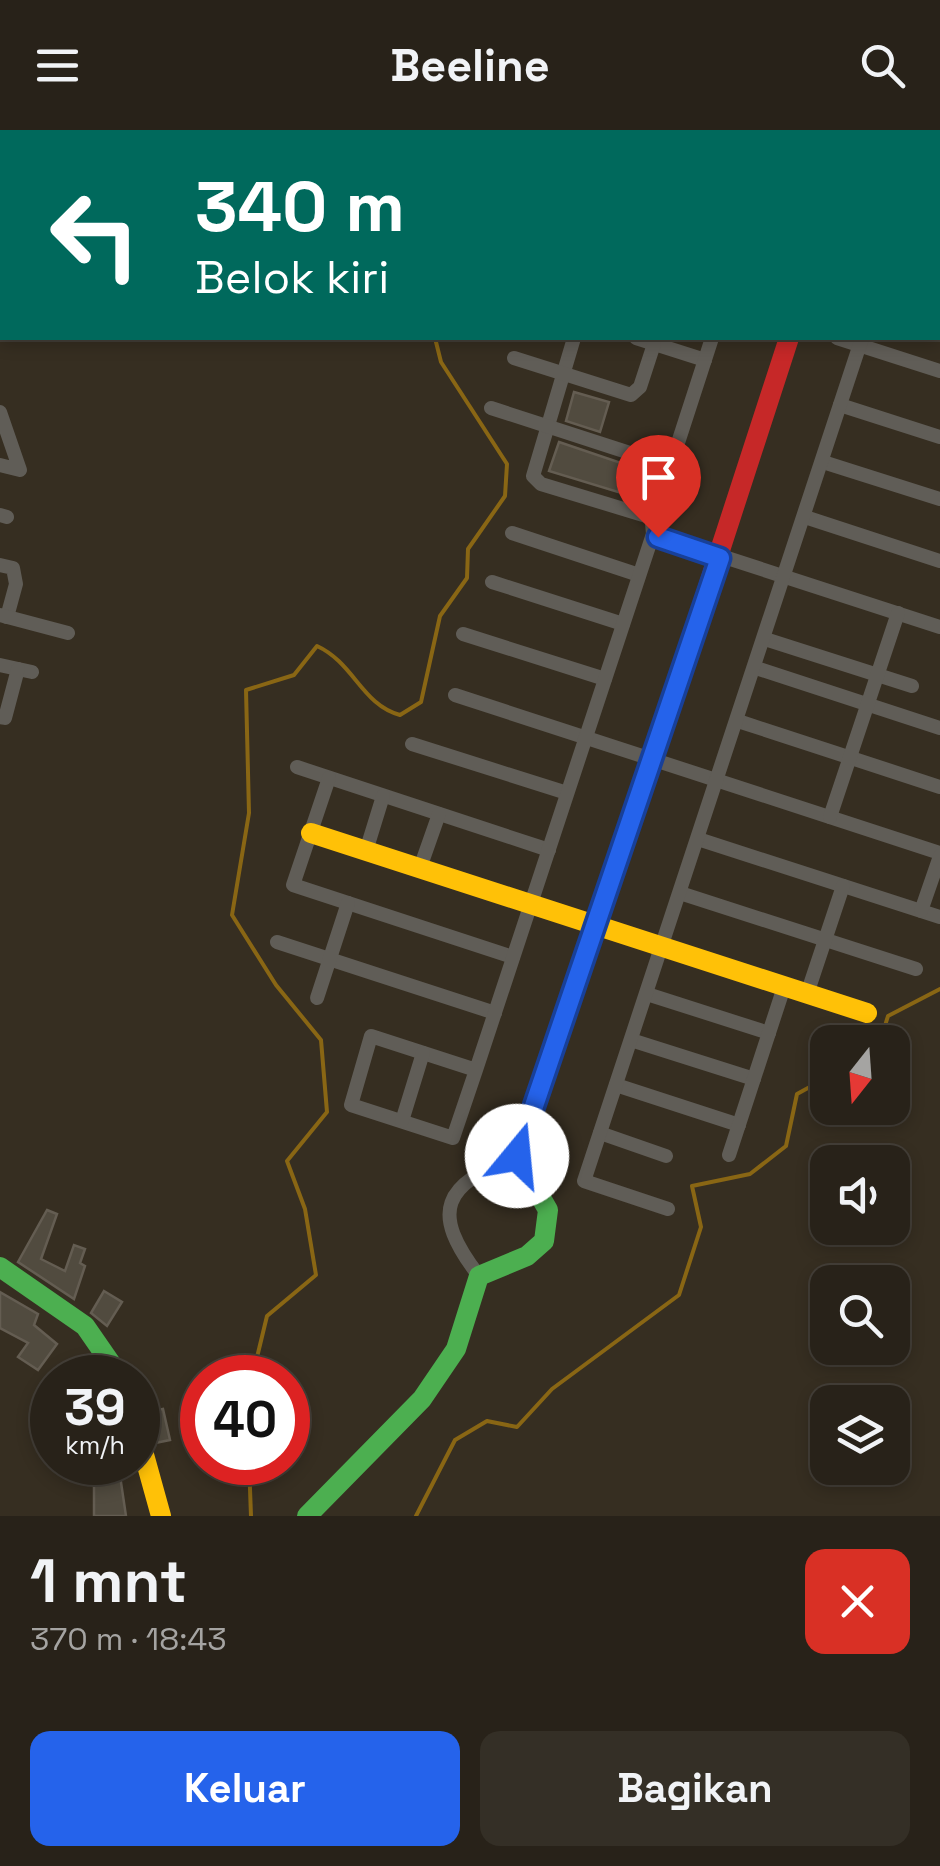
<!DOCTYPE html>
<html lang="id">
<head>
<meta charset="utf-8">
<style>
	body { margin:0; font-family:"Space Grotesk",sans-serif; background:#342f26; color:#f1f3f6; height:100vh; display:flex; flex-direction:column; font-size:38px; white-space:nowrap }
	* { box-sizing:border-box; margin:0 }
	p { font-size:32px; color:#a5a4a2 }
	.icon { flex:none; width:55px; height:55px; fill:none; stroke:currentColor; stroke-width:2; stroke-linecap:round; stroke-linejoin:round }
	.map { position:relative; height:1386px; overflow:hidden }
	.details { display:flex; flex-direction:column; background:#282219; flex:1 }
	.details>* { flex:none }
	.guide { position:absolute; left:0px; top:0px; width:940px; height:210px; box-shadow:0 5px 15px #0003,0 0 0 2px #443f38; background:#00695c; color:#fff; overflow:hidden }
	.needle { width:65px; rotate:197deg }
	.tools { position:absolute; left:810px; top:895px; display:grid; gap:20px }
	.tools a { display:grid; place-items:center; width:100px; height:100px; border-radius:20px; background:#282219; box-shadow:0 5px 15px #0003,0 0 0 2px #443f38; font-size:50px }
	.speed { position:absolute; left:30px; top:1225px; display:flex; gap:20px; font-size:50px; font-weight:700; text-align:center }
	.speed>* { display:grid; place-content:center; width:130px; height:130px; border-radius:50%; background:#282219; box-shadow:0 5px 15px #0003,0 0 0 2px #443f38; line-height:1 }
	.speed small { font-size:25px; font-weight:400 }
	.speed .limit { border:15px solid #d22; background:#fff; color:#111 }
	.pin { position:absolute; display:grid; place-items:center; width:85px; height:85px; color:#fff; margin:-102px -42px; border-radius:50% 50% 50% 0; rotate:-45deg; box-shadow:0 0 10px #0007 }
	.pin .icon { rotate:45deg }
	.me { position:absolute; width:110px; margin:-55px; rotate:17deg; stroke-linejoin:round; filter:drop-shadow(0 0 8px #0008) }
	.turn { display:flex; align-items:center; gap:35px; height:210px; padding:0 30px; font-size:45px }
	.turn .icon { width:130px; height:130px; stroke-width:2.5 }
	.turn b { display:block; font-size:70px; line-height:85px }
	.round { display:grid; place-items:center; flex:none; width:105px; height:105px; border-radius:20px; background:#342f26 }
	.headline { display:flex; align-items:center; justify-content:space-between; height:170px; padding:0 30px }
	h1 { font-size:60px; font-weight:700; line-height:75px }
	.button { display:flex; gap:20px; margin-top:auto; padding:20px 30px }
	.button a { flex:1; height:115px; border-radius:20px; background:#2563eb; color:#fff; font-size:40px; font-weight:700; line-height:115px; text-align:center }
	.button a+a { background:#342f26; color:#f1f3f6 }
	header { display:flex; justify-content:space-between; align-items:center; height:130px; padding:0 30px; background:#282219; font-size:45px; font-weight:700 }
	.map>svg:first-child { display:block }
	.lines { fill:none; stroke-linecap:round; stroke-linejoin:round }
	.stream { stroke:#896614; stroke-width:4 }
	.building { fill:#514b3f; stroke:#645d52; stroke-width:2.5 }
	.street { stroke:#605d57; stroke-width:14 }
	.fast { stroke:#4caf50; stroke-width:20 }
	.slow { stroke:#ffc107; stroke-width:20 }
	.jam { stroke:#c62828; stroke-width:20 }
	.route-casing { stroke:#184099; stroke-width:25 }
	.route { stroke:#2563eb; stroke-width:18 }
</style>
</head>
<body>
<header><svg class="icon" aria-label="menu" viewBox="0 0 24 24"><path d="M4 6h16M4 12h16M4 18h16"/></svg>Beeline<svg class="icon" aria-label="search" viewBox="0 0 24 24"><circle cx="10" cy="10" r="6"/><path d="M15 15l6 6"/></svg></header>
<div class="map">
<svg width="940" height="1386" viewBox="0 0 940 1386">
	<rect width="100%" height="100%" fill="#362e21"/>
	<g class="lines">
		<g class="stream">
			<path d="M459,0l2,2"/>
			<path d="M880,912l8,-26 52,-27"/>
			<path d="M252,1248l15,-62 49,-41 -11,-66 -18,-48 40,-49 -6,-72 -45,-55 -44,-70 17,-102 -3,-123 48,-15 23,-29c37,17 45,59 83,69l21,-13 19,-86 27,-38 1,-29 37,-53 2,-32 -66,-102 -6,-24"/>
			<path d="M249,1332l2,54"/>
			<path d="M416,1386l39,-76 32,-19 30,6 35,-38 127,-94 22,-68 -9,-41 58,-12 36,-28 11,-52 31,-17"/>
		</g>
	</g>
	<g class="building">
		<path d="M574,262l35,10 -9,30 -34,-11z"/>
		<path d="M559,312l68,23 -9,27 -69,-21z"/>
		<path d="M47,1080l10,4 -16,45 24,12 9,-26 11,4 -5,14 5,3 -11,33 -56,-37z"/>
		<path d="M104,1161l18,11 -15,24 -16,-13z"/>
		<path d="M0,1162l38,22 -4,11 23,19 -19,26 -20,-13 10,-14 -28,-15z"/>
		<path d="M163,1279l7,31 -15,3 -15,-30z"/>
		<path d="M101,1332h17l8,54h-32v-44l7,-1z"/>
	</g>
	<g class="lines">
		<g class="street">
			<path d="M594,0l8,2"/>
			<path d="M789,0l9,2"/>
			<path d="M640,2l1,-2"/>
			<path d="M858,2l1,-2"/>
			<path d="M928,2v-2"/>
			<path d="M938,51l2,1"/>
			<path d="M938,112l2,1"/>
			<path d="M938,174l2,1"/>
			<path d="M574,208l-41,138 8,8 112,34"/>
			<path d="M636,208l69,22"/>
			<path d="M712,208l-60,185 1,11 287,93"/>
			<path d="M837,208l103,33"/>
			<path d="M514,228l117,37 9,-8 14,-43"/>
			<path d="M840,275l100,32"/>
			<path d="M491,278l179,58"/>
			<path d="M823,332l117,37"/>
			<path d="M0,335l20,5 -20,-58"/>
			<path d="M0,385l7,2"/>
			<path d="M805,387l135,44"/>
			<path d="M512,403l127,42"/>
			<path d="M0,435l13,3 3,16 -9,33"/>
			<path d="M492,452l131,42"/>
			<path d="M0,485l68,18"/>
			<path d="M463,504l142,45"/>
			<path d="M765,509l147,47"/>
			<path d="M0,535l32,7"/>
			<path d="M756,538l184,60"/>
			<path d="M455,565l485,158"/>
			<path d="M0,587l5,1 13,-49"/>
			<path d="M738,591l202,66"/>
			<path d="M412,614l155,49"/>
			<path d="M297,637l252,83"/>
			<path d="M329,648l-36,107 220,72"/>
			<path d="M830,687l68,-204"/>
			<path d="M698,709l242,78"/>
			<path d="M366,721l17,-55"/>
			<path d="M420,738l19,-54"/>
			<path d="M680,763l236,76"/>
			<path d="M921,781l19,-55"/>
			<path d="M277,812l218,71"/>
			<path d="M647,864l122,39"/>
			<path d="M807,864l36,-108"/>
			<path d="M317,868l31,-95"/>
			<path d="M631,910l123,39"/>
			<path d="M476,940l-105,-34 -20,69 102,33 23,-68 177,-536"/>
			<path d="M616,955l123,40"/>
			<path d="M402,991l21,-68"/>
			<path d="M600,1003l66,23"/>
			<path d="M729,1025l55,-168"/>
			<path d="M668,1079l-84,-28 278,-843"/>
			<path d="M479,1146c-50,-65 -36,-91 38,-120"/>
		</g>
		<g class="fast">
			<path d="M0,1137l85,59 36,52"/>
			<path d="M307,1386l115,-117 34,-50 23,-73 48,-20 17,-15 4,-31 -31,-54 128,-375"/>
		</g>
		<g class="slow">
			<path d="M311,703l556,180"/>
			<path d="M138,1303l23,83"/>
		</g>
		<path class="jam" d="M645,651l144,-443"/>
	</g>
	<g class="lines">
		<defs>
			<path id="route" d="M517,1026l203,-598 -62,-21"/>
		</defs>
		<use href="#route" class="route-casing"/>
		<use href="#route" class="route"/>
	</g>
</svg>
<div class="tools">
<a><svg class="needle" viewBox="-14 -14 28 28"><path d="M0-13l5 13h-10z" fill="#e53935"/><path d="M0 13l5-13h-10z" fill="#a5a4a2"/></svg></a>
<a><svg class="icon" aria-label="sound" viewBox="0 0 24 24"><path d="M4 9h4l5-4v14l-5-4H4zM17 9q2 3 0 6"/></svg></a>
<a><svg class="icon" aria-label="search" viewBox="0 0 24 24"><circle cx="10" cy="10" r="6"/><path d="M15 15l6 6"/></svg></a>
<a><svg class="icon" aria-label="layers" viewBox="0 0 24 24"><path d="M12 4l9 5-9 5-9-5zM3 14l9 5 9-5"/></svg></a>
</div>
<div class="speed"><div>39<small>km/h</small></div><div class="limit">40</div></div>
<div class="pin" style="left:658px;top:407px;background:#d93025"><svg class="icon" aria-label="arrive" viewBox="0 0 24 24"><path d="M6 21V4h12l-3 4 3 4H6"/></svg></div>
<svg class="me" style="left:517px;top:1026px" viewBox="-20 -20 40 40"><circle r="19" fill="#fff"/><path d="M0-13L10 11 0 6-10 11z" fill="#2563eb"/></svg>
<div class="guide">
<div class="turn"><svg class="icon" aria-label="left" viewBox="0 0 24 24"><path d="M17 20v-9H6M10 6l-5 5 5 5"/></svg><div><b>340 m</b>Belok kiri</div></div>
</div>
</div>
<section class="details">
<div class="headline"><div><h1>1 mnt</h1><p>370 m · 18:43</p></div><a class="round" style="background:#d93025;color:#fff"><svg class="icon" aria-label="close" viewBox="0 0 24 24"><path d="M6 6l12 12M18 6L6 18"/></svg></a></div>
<div class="button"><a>Keluar</a><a>Bagikan</a></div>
</section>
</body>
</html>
